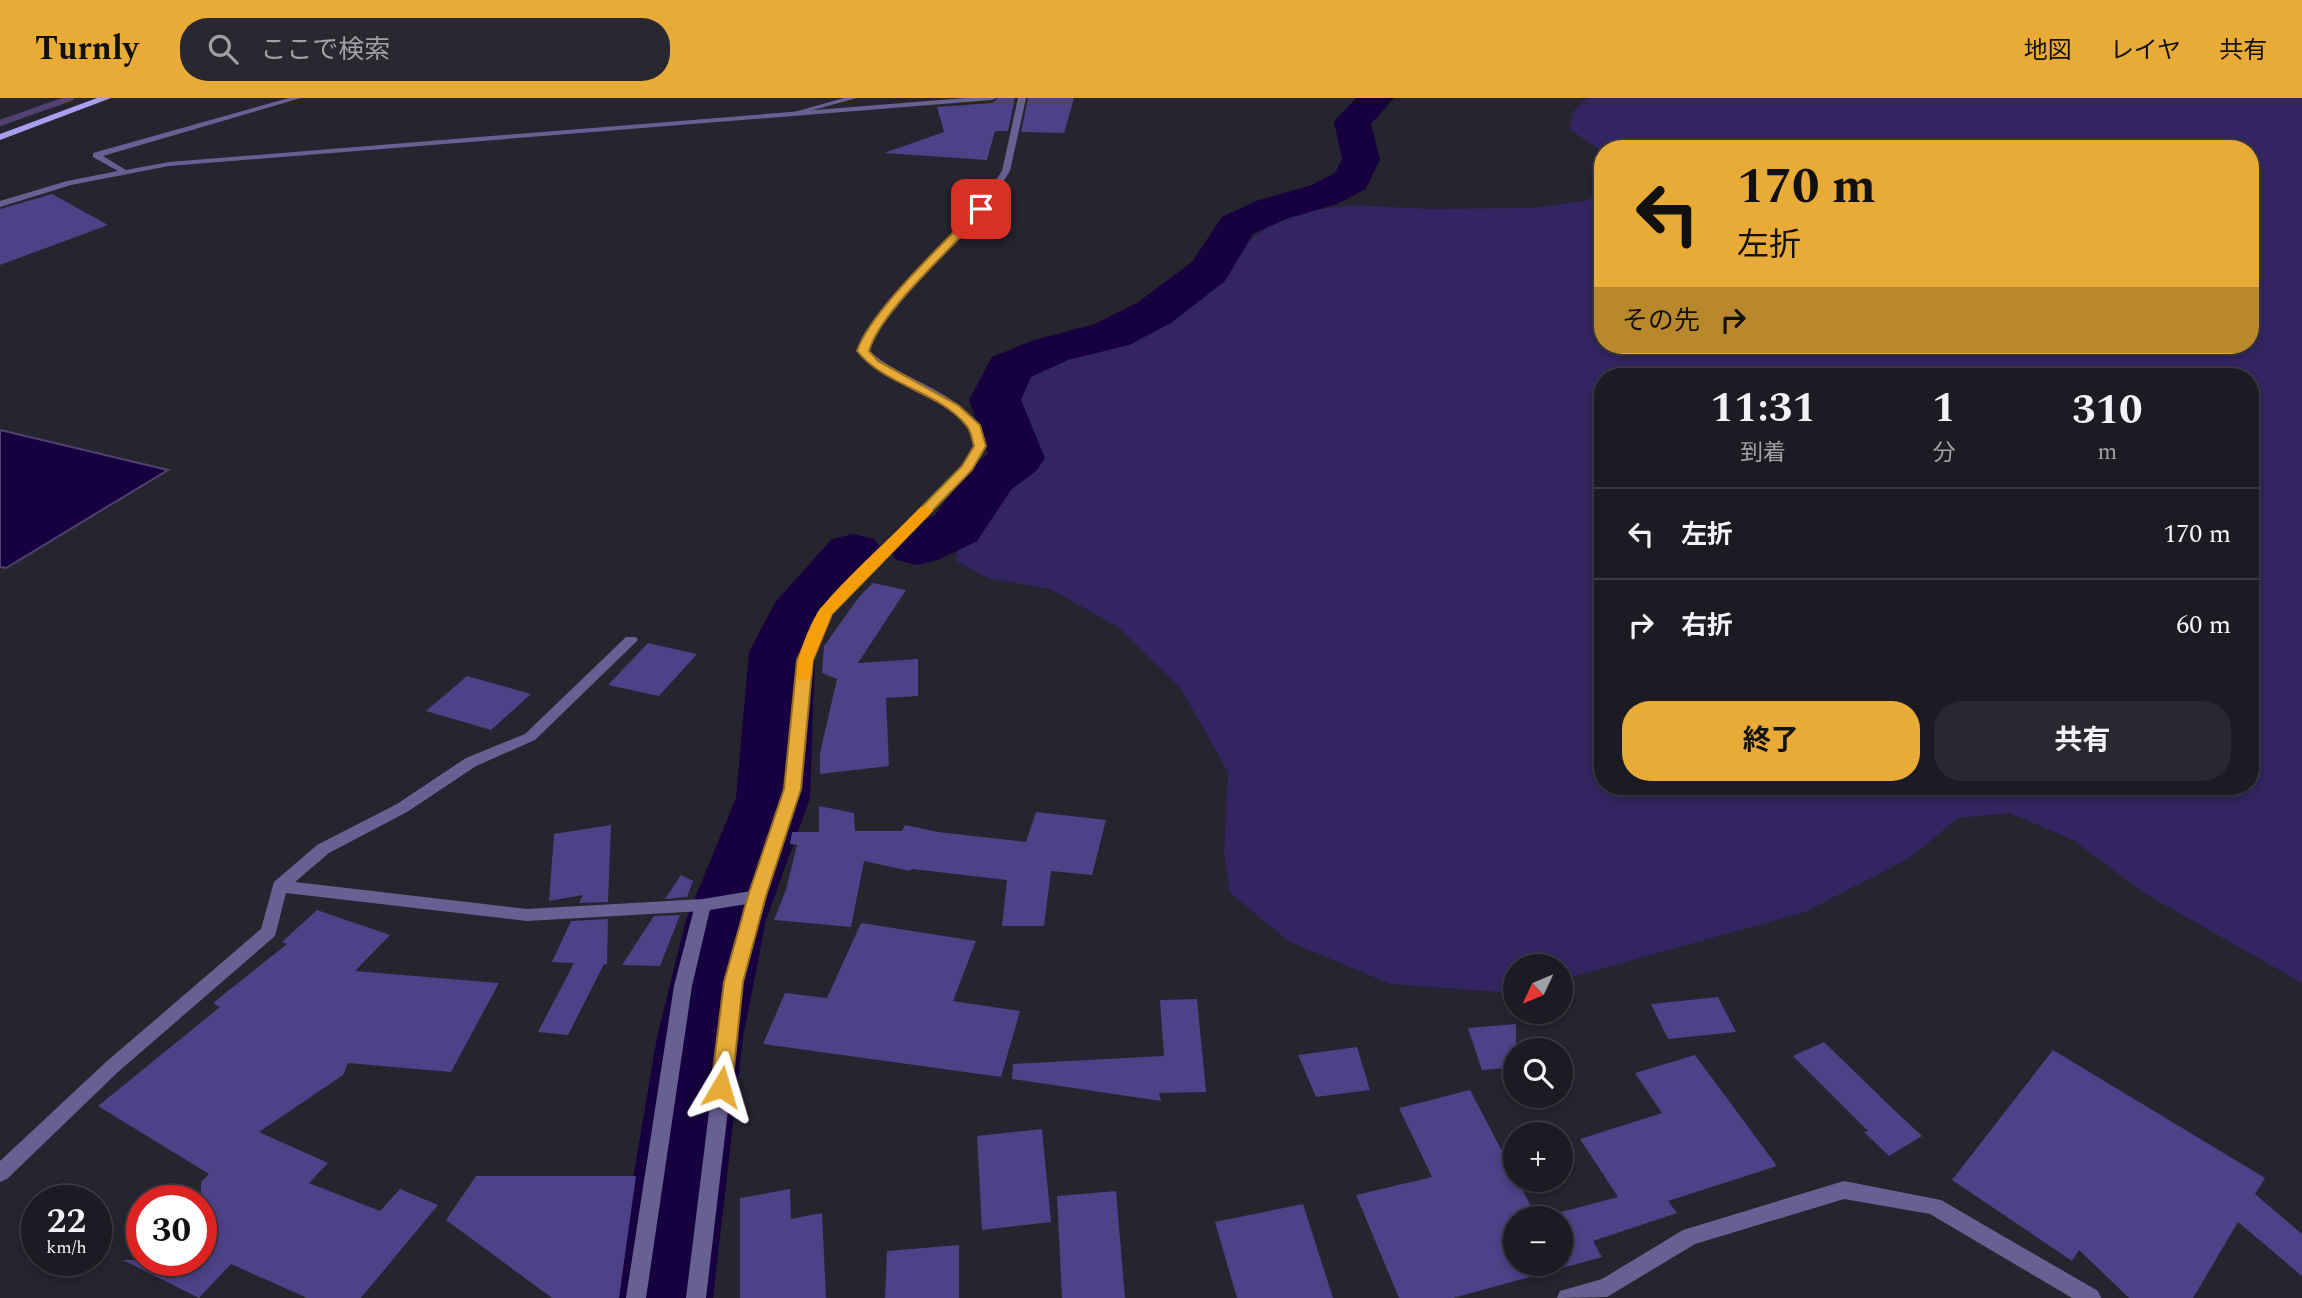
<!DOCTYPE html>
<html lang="ja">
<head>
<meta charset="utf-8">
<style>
	body { margin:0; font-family:Spectral,"Noto Sans JP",serif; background:#292830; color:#f1f3f6; height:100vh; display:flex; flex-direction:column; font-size:26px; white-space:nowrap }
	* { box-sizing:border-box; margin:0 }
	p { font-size:23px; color:#a0a1a6 }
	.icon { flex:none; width:38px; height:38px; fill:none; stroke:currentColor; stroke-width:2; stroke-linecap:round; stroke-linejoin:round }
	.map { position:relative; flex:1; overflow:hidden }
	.sheet { position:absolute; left:1594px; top:270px; width:665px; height:427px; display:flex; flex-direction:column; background:#1c1b23; border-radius:28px; box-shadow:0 4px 10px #0003,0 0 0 2px #3a3941 }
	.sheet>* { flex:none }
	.guide { position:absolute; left:1594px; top:42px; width:665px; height:214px; border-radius:28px; box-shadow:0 4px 10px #0003,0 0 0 2px #3a3941; background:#e8ab37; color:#111; overflow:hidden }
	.needle { width:46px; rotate:226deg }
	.buttons { position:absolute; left:1503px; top:856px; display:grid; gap:14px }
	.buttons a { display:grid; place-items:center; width:70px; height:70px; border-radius:50%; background:#1c1b23; box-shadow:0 4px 10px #0003,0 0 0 2px #3a3941; font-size:35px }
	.speed { position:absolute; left:21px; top:1087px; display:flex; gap:14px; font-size:35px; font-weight:700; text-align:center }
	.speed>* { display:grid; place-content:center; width:91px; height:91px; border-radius:50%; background:#1c1b23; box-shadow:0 4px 10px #0003,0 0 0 2px #3a3941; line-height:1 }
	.speed small { font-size:18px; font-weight:400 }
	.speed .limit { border:10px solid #d22; background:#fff; color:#111 }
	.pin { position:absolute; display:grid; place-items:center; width:60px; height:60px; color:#fff; margin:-30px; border-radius:14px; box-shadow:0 4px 10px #0006 }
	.me { position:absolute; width:77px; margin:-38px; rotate:7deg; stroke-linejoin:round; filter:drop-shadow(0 0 5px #0008) }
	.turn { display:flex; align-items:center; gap:24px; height:147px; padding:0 28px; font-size:32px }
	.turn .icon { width:91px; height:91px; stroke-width:2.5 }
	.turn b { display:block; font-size:49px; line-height:60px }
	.then { display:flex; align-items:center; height:66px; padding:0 28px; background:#0003; gap:14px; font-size:26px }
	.eta { display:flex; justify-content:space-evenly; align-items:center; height:119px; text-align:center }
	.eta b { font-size:42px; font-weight:700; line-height:49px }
	.cta { display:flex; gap:14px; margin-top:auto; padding:14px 28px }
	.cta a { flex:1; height:80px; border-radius:28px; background:#e8ab37; color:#111; font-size:28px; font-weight:700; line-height:80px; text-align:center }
	.cta a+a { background:#292830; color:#f1f3f6 }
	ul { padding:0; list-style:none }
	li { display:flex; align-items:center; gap:21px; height:91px; padding:0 28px; border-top:2px solid #3a3941 }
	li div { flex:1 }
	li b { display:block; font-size:26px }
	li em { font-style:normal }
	header { display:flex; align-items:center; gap:42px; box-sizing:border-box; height:98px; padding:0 35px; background:#e8ab37; color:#111 }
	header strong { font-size:33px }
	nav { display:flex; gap:38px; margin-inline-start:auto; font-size:24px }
	.search { width:490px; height:63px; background:#292830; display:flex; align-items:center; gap:18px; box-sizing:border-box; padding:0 24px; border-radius:28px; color:#a0a1a6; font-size:26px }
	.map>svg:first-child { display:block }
	.green { fill:#322561; fill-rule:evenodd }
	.water { fill:#160040; stroke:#514271; stroke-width:2 }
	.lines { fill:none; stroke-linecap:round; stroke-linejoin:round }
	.stream { stroke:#514271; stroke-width:6 }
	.river { fill:#160040; fill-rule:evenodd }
	.building { fill:#4d4187 }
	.lane { fill:#676193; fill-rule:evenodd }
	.street { fill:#676193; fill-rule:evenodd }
	.primary { fill:#a99ff1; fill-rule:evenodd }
	.route { fill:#e8ab37; stroke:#976f24; stroke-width:2 }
	.slow { fill:#f59e0b }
</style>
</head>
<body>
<header>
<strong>Turnly</strong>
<div class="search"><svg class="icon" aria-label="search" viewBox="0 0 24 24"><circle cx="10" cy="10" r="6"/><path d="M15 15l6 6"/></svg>ここで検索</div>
<nav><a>地図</a><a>レイヤ</a><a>共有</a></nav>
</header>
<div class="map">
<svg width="2302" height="1200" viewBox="0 0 2302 1200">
	<rect width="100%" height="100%" fill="#25242f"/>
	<path class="green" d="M1587,0h715v885l-158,-90 -71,-53 -63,-27 -52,5 -48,40 -105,54 -244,68v-14h-45l-2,27 -124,-9 -102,-43 -58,-48 -6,-41 4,-80 -47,-83 -63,-62 -68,-38 -62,-11 -32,-17 2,-22 34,-34 15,-21 26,-22 -16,-64 5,-25 39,-16 76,-17 69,-44 29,-33 14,-22 21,-16 42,-15 42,-5 75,4 102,-1 54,-7 18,-12v156h647v-196h-647v3l-34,-23 4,-17zM1603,278h647v410h-647z"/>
	<path class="water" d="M0,332l168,40 -162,98 -6,-1z"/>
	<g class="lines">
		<path class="stream" d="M0,25l71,-25"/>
		<g class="river">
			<path d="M1356,0h38l-23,26 9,35 -14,30 -29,15 -51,15 -33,15 -28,47 -54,42 -42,22 -61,15 -37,17 -10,23 24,58 -8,12 -26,20 -34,51 -39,19 -21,5 -21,-5 -9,-13 9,-13 39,-19 35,-48 18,-13 -19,-54 23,-43 42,-17 61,-16 42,-21 55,-41 30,-45 34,-16 53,-15 26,-13 7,-14 -8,-37z"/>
			<path d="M853,436l21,5 9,13 -54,68 -14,32 -5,146 -44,122 -23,117 -30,261h-100l44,-261 29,-117 50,-122 13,-146 27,-51 56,-62z"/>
		</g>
	</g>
	<g class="building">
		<path d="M998,0h17l-7,33h-13l-8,29 -103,-7 60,-21 -7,-25 55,-4z"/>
		<path d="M1028,0h46l-10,35 -43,-1z"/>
		<path d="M52,96l56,31 -108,40v-56z"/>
		<path d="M873,485l33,7 -48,73 60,-4v37l-32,2 3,68 -69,8v-21l17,-74 -15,-6 2,-27 35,-49z"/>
		<path d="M648,545l49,11 -38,42 -51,-11z"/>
		<path d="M467,578l64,18 -40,36 -65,-19z"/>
		<path d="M819,708l35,7 1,18h47l3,-6 33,7 88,10 10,-30 70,8 -14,55 -41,-4 -7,55h-42l5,-46 -95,-11 -2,2 -46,-10 -13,66 -77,-7 12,-30 11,-45 -7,-1 2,-12h27z"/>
		<path d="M611,727l-3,77 -29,1 4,-8 -34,6 5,-67z"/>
		<path d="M681,777l12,6 -6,16 -22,2z"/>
		<path d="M317,812l73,25 -35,36 144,12 -48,89 -103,-9 -5,12 -84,57 69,31 -19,20 71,28 20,-22 38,16 -77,93h-54l-76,-34 -32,34 -76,-38h78v-78l8,-8 -111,-68 122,-99 -7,-4 74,-59 -5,-2z"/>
		<path d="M680,817l-20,51 -38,-1 32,-49z"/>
		<path d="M608,821l-1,45h-3l-36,71 -30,-3 36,-69 -22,-1 19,-41z"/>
		<path d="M861,825l115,18 -23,60 67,10 -19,66 -238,-33 22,-51 42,5z"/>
		<path d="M1718,899l18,35 -68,7 -17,-35z"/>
		<path d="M1197,901l9,93 -47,1 2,8 -149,-22 1,-15 151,-8 -4,-56z"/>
		<path d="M1516,926v43l-34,3 -14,-42z"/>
		<path d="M1824,944l69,67 29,27 -33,20 -25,-24 4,-1 -75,-75z"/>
		<path d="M1357,949l13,43 -54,7 -18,-42z"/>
		<path d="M2053,952l212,128 -10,16 47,40v42l-64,-54 -45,76h-64l-50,-48 -7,11 -120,-81z"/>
		<path d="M1695,957l82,111 -109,35 9,12 -84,28 9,16 -149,41h-54l-43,-103 76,-18 -33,-69 71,-18 67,128h-21v46h45v-46h-23l80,-21 -38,-58 82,-26 -27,-40z"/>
		<path d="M1042,1031l9,93 -69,8 -5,-94z"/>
		<path d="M476,1078h160l-17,122h-67l-106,-78z"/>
		<path d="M790,1091l1,30 31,-6 4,85h-86v-100z"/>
		<path d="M1116,1093l9,107h-63l-5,-102z"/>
		<path d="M1303,1106l30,94h-96l-22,-76z"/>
		<path d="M959,1147v53h-74l2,-47z"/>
	</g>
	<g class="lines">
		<g class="lane">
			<path d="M844,0h13l-66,18 -4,-2z"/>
			<path d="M703,801l6,2 2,4 -19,81 -46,312h-20l48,-312 21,-81 2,-4z"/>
		</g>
		<g class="street">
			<path d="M289,0h12l-198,58 23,14 43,-8 796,-64h31l-4,2 -823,66 -98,19 -71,22v-6l67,-20 51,-10 -25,-14v-4z"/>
			<path d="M1018,0h8l-16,73 -26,40 -72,77 -40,50 -4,12c32,29 87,40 110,75 5,6 6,14 8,21l-14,24 -141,144 -19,46 -12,129 -35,107 -22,86 -37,316h-20l39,-316 22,-78 -44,7 -176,10 -241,-28 -11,43 -157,136 -111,107 -7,3v-21l106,-99 155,-133 13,-47 43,-37 80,-41 69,-46 59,-24 101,-97h10l2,3 -103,100 -59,26 -69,46 -78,41 -34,29 232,27 176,-10 48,-8 33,-102 14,-129 20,-47 145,-147 11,-20c-1,-7 -2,-15 -6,-20 -24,-32 -78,-45 -109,-73l-1,-2 5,-15 43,-52 72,-77 24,-36z"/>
			<path d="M1844,1083l97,19 157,91 3,7h-29l-142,-84 -86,-15 -149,45 -88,53 -50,1 3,-7 42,-12 81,-49z"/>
		</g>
		<path class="primary" d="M97,0h14l-111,42v-6z"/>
	</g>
	<path class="route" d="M978,109l8,2c-30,37 -105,100 -117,142l9,10 80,44 22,20 6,21 -14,24 -140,144 -19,46 -12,129 -35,107 -23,86 -11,105 -3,6 -8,3 -7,-3 -3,-6 13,-105 24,-86 36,-107 13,-129 23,-50 142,-144 12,-20c-2,-7 -3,-16 -8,-21 -28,-34 -81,-39 -109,-74 12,-39 90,-111 121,-144z"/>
	<path class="slow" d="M926,408l7,4 -2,3 -99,101 -19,46 -2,17 -8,4 -5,-1c-6,-14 13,-59 22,-71 30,-36 68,-68 101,-102z"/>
</svg>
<div class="buttons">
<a><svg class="needle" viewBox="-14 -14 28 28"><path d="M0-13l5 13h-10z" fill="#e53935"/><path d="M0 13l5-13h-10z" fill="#a0a1a6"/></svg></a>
<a><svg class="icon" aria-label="search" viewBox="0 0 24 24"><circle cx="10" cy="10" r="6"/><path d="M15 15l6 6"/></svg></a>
<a>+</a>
<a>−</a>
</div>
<div class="speed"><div>22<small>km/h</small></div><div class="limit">30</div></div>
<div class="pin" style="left:981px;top:111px;background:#d93025"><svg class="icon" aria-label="arrive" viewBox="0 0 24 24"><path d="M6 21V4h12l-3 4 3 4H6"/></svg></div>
<svg class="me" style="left:721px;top:989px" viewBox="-20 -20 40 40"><path d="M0-17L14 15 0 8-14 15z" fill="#e8ab37" stroke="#fff" stroke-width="4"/></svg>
<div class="guide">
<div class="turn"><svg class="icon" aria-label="left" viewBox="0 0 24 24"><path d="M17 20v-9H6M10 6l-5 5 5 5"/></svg><div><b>170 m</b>左折</div></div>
<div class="then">その先<svg class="icon" aria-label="right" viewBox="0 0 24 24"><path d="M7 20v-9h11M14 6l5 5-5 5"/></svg></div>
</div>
<section class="sheet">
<div class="eta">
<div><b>11:31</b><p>到着</p></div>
<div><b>1</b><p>分</p></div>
<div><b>310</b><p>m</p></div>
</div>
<ul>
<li><svg class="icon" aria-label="left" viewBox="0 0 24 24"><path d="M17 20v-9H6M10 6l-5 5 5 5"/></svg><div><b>左折</b></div><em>170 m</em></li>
<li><svg class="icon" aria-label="right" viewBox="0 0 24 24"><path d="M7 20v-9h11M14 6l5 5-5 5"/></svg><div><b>右折</b></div><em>60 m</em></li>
</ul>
<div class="cta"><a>終了</a><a>共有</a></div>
</section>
</div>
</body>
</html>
